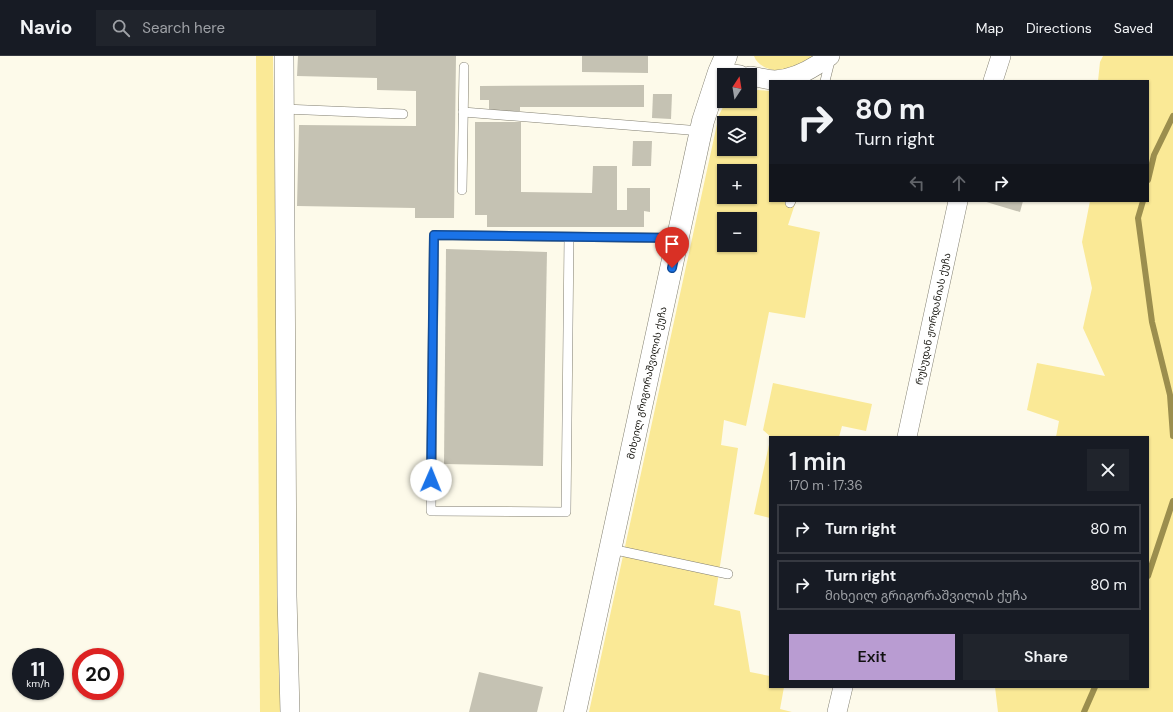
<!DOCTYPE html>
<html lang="en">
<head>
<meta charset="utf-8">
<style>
	body { margin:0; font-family:"DM Sans","Noto Sans Georgian",sans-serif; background:#20242c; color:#f1f3f6; height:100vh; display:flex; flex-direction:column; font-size:15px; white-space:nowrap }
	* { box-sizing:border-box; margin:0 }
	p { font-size:13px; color:#9ea1a6 }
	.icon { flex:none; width:22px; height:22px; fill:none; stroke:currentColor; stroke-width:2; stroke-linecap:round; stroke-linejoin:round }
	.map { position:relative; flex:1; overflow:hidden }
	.panel { position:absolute; left:769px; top:380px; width:380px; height:252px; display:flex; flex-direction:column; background:#171b24; border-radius:0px; box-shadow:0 1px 3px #0004 }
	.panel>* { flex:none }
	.banner { position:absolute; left:769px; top:24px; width:380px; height:122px; border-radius:0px; box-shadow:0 1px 3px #0004; background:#171b24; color:#f1f3f6; overflow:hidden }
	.needle { width:26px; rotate:12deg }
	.fabs { position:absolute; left:717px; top:12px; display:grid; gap:8px }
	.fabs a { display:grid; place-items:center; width:40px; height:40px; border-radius:0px; background:#171b24; box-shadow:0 1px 3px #0004; font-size:20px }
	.speed { position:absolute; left:12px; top:592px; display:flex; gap:8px; font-size:20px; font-weight:700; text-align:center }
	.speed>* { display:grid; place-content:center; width:52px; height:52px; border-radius:50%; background:#171b24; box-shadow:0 1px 3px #0004; line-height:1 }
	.speed small { font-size:10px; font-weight:400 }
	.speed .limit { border:6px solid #d22; background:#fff; color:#111 }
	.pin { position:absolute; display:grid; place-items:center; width:34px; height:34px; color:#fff; margin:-41px -17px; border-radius:50% 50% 50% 0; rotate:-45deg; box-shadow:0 0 4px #0007 }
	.pin .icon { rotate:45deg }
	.me { position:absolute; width:44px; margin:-22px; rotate:1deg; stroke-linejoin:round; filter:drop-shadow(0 0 3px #0008) }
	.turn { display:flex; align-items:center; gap:14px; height:84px; padding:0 20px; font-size:18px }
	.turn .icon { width:52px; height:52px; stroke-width:2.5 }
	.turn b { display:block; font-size:28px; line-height:34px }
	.lanes { display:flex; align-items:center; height:38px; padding:0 20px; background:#0003; justify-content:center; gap:20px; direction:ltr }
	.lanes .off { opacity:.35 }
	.round { display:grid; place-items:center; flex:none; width:42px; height:42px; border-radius:0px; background:#20242c }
	.overview { display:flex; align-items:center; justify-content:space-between; height:68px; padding:0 20px }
	h1 { font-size:24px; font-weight:600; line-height:30px }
	.primary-button { display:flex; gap:8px; margin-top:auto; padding:8px 20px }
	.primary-button a { flex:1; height:46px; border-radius:0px; background:#b99cd2; color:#111; font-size:16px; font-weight:600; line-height:46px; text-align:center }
	.primary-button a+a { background:#20242c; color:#f1f3f6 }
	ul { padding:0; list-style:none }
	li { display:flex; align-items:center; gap:12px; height:50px; margin:0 8px 6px; padding:0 12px; border:2px solid #363941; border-radius:0px }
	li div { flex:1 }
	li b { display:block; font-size:15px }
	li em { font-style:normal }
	header { display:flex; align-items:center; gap:24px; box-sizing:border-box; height:56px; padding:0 20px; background:#171b24; border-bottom:1px solid #363941 }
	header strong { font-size:19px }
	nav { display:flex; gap:22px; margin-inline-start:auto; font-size:14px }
	.search { width:280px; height:36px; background:#20242c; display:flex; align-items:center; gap:10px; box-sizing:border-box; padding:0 14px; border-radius:0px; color:#9ea1a6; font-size:15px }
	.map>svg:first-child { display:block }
	.green { fill:#fae996; fill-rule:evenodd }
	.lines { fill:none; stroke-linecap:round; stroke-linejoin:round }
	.stream { stroke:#9b8e4e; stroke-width:6 }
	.building { fill:#c5c2b3 }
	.lane-casing { stroke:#827f71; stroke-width:10 }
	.street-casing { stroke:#827f71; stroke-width:20 }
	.secondary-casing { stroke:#827f71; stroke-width:23 }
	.lane { stroke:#fff; stroke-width:9 }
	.street { stroke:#fff; stroke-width:19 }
	.secondary { stroke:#fff; stroke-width:22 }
	.route-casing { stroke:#114b97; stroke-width:10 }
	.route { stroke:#1a73e8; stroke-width:7 }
	.labels { text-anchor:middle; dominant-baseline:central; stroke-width:3; stroke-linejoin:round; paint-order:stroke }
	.street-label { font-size:10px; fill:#191812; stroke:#fff }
</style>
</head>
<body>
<header>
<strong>Navio</strong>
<div class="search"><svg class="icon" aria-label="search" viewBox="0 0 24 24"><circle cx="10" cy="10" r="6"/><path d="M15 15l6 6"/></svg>Search here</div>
<nav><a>Map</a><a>Directions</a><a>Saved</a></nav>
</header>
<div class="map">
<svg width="1173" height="656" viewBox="0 0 1173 656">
	<rect width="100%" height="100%" fill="#fdfaea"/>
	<g class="green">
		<path d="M256,0h17l9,656h-22z"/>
		<path d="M754,0h61c-7,4 -15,10 -23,13 -12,4 -33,1 -38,-13z"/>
		<path d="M1103,0h70v656h-175l-3,-25h153v-250h-92l3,-16 -32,-11 10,-47 68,13 -22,-48 9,-40 -10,-46 8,-41h58v-120h-50l2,-19z"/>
		<path d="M758,34l12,1v110h26l-8,24 32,7 -15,86 -36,-6 -23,114 -22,-6 -3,25 17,3 -24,157 26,6 10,61 20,4v11h14l-4,22 12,3h-203l130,-597 7,-14h24v-10zM724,67h26v26h-26zM724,115h26v26h-26zM724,163h26v26h-26z"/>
		<path d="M773,327l99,21 -6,27 -24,-5 -3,11h-68l-8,-7z"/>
		<path d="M770,384v78l-16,-4z"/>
	</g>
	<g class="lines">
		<g class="stream">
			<path d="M1148,124l6,-25 19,-39"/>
			<path d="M1143,145l-5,17 14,104 18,73 3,41"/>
			<path d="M1148,520l25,-75"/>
			<path d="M1084,656l11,-25"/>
		</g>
	</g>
	<g class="building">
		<path d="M298,0h158l-2,162h-39v-10l-118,-2 2,-81 117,1v-35l-39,-1v-12l-80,-2z"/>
		<path d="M582,0h66v17l-66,-1z"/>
		<path d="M644,29v22h-124v4h-31v-11h-9v-14z"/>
		<path d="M653,38h19l-1,25 -19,-1z"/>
		<path d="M475,66h46v70l71,1 1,-27h24v44h10v-22h23v24l-6,-1v16h-157v-12h-12z"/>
		<path d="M633,85h19l-1,25h-19z"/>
		<path d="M983,145h40l-3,11z"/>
		<path d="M446,193l101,3 -4,214 -99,-2z"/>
		<path d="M479,616l64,15 -6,25h-68z"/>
	</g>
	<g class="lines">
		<defs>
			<g id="lane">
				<path d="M825,25l6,-24"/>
				<path d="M284,53l119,5"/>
				<path d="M463,56l238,19"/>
				<path d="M462,134l2,-123"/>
				<path d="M790,147l1,-2"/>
				<path d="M569,181l-3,275 -135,-1 3,-276 244,3"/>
				<path d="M611,493l117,25"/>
			</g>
			<g id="street">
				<path d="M284,0l3,540 3,116"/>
				<path d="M719,16l21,3"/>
				<path d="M750,20c8,1 17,4 25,4 21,-1 39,-12 55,-24"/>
				<path d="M993,25l8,-25"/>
				<path id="s1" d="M907,381l51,-236"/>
				<path d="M837,656l6,-25"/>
			</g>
			<g id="secondary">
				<path id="s2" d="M575,656l128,-591 16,-49 7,-16"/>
			</g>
		</defs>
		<use href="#lane" class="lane-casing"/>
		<use href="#street" class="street-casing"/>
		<use href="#secondary" class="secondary-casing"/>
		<use href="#lane" class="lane"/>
		<use href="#street" class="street"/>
		<use href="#secondary" class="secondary"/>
	</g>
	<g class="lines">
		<defs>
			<path id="route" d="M431,424l3,-245 244,3 -6,30"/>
		</defs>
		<use href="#route" class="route-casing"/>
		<use href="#route" class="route"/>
	</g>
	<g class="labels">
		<g class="street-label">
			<text stroke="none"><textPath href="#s1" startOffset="121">რუსუდან ჟორდანიას ქუჩა</textPath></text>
			<text stroke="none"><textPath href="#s2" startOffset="337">მიხეილ გრიგორაშვილის ქუჩა</textPath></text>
		</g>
	</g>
</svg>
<div class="fabs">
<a><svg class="needle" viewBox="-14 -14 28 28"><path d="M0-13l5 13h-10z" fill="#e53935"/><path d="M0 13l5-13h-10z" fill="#9ea1a6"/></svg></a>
<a><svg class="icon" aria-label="layers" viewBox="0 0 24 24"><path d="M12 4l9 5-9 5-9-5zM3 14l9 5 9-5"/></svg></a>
<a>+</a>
<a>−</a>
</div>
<div class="speed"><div>11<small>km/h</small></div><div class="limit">20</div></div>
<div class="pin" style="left:672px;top:212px;background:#d93025"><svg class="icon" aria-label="arrive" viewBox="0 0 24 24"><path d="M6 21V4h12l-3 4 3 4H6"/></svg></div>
<svg class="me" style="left:431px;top:424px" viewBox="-20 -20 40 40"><circle r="19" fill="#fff"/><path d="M0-13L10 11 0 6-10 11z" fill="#1a73e8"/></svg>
<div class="banner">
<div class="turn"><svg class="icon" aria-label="right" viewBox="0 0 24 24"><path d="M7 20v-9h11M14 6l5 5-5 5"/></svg><div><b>80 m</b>Turn right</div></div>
<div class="lanes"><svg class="icon off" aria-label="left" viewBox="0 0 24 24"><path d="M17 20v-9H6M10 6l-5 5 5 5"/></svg><svg class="icon off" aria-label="ahead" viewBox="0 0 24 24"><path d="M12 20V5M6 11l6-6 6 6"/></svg><svg class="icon" aria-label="right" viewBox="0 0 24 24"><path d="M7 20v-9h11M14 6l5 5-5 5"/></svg></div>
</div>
<section class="panel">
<div class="overview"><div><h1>1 min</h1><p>170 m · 17:36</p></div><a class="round"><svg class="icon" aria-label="close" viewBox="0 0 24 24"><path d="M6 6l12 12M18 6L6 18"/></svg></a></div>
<ul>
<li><svg class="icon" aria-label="right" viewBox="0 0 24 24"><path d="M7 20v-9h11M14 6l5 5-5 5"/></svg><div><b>Turn right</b></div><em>80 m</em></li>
<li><svg class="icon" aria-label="right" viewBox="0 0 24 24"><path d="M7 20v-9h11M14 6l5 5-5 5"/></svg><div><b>Turn right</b><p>მიხეილ გრიგორაშვილის ქუჩა</p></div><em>80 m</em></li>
</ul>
<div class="primary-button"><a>Exit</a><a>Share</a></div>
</section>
</div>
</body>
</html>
